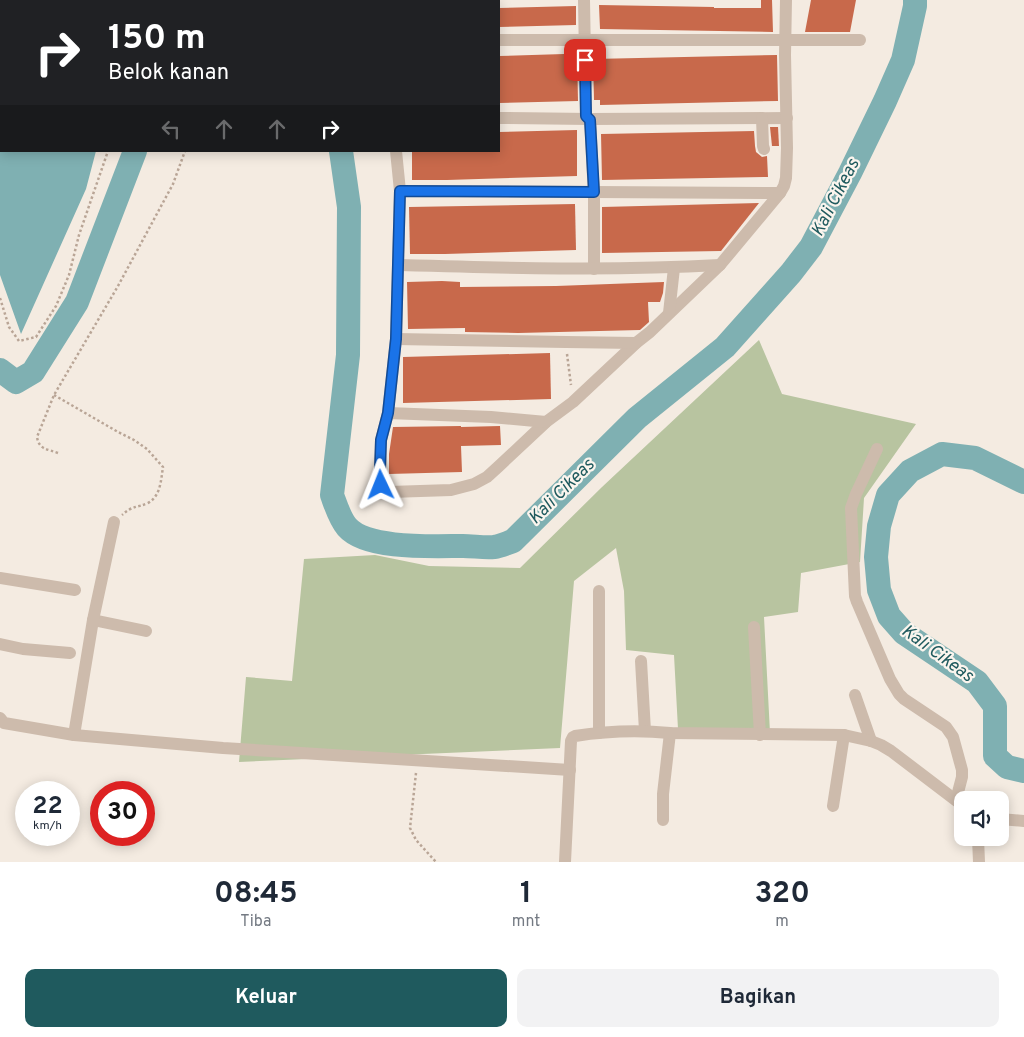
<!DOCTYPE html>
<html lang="id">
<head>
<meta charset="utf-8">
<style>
	body { margin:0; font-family:Overpass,sans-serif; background:#f2f2f3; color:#1f2937; height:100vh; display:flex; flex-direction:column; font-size:19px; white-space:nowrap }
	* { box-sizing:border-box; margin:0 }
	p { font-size:16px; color:#747a83 }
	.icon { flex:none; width:28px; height:28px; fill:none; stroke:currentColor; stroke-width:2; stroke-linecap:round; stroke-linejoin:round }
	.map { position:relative; height:862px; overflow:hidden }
	.drawer { display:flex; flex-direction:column; background:#fff; flex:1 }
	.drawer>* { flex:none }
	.top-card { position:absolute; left:0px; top:0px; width:500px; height:152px; box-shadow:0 2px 12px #0003; background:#202124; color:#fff; overflow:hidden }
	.tools { position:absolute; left:954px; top:791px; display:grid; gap:10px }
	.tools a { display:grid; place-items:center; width:55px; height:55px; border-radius:10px; background:#fff; box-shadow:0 2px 12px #0003; font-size:25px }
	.speed { position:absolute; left:15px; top:781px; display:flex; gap:10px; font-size:25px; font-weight:700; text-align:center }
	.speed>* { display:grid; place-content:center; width:65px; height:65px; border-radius:50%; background:#fff; box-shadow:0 2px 12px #0003; line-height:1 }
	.speed small { font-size:12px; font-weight:400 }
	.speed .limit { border:8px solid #d22; background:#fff; color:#111 }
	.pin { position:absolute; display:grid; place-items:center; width:42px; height:42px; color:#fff; margin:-21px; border-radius:10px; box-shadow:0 2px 8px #0006 }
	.me { position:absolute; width:55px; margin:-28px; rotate:358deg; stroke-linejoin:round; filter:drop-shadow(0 0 4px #0008) }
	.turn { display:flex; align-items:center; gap:18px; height:105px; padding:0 25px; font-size:22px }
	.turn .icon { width:65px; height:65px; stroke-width:2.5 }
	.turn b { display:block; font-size:35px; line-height:42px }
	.lanes { display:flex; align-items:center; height:48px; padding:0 25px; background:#0003; justify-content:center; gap:25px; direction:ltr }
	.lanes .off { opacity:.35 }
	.eta { display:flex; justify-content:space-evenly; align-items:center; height:85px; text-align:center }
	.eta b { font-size:30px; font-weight:700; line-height:35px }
	.button { display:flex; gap:10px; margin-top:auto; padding:10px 25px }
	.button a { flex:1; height:58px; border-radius:10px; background:#1f5a5e; color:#fff; font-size:20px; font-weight:700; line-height:58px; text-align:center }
	.button a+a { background:#f2f2f3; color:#1f2937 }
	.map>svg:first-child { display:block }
	.green { fill:#b8c4a0 }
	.water { fill:#7fb0b2 }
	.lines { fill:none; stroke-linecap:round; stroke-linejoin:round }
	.river { stroke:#7fb0b2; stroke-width:24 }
	.building { fill:#c8694b }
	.path { stroke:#b9a596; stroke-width:2.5; stroke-dasharray:2.5 2.5; stroke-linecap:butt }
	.minor { stroke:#cdbbac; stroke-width:12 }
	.route-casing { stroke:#114b97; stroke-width:12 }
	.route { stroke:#1a73e8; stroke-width:9 }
	.labels { text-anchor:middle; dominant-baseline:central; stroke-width:4.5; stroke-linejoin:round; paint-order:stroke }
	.water-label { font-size:18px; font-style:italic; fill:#1f5a5e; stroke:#fbf5ee }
</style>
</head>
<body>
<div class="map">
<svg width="1024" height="862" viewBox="0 0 1024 862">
	<rect width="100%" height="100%" fill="#f4ebe1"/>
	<path class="green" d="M759,340l23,54 134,30 -52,74 -4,64 -59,11 -3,39 -34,5 6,116 -92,-4 -4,-74 -48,-5 -2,-59 -8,-43 -42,33 -14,167 -321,14 7,-85 46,4 12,-122 71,-4 54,11 91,2 82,-81z"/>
	<path class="water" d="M1,58v93h95l-10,38 -65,145 -21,-59v-216z"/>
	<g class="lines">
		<g class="river">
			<path d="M313,0l1,1"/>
			<path d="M0,1l2,-1"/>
			<path d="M341,151l8,56 -1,148 -16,140c4,11 8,24 15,32 20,23 88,19 116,19 10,0 22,2 31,1 7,-1 13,-4 19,-6l124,-123 88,-71 66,-74 20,-26 39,-74 35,-72 18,-41 12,-54v-6"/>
			<path d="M0,370l16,12 17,-10 44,-70 58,-151"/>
			<path d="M1024,482l-49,-24 -33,-4 -32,17 -22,24 -9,31 -3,31 3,33 10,26 15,17 73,49 18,24v50l12,11 17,4"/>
		</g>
	</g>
	<g class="building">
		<path d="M761,0h11l1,32 -173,-3 -1,-24 115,2v1h47z"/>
		<path d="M811,0h45l-6,32h-45z"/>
		<path d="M576,6v19l-77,2v-19z"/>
		<path d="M564,54h13l1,47 -79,2v-47z"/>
		<path d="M777,55l1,46 -178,4v-5h-6l-1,-41z"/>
		<path d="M770,127h8l1,19h-7z"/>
		<path d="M577,130v46l-130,4h-35v-29h87v-19z"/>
		<path d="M754,131l1,15 1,6 6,5 5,-1 1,21 -166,3 -1,-46z"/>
		<path d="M759,203l-38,48 -119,2v-46z"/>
		<path d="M575,204l1,46 -131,4h-35l-1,-47z"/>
		<path d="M442,281l18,1v5l96,-1 108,-4 -1,11 -3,9h-12l1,20 -9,8 -122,3 -53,-1v-4l-57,1 -1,-47z"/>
		<path d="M550,353l1,46 -148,4v-46z"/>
		<path d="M461,426v1l39,-1 1,19 -40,1 1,26 -73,2v-20l4,-27z"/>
	</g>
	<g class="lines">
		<g class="path">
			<path d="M58,1l1,-1"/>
			<path d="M200,1v-1"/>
			<path d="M217,1v-1"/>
			<path d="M0,43l1,-1"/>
			<path d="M0,298l9,29 10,14 17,-4 20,-31 13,-31 10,-40 29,-84"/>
			<path d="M567,354l4,31"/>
			<path d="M54,395l64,37 16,8 13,9 16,18c-2,12 -2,29 -15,36 -11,5 -15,2 -26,12"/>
			<path d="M58,453c-10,-4 -19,-3 -21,-16l17,-42 64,-109 55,-102 12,-33"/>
			<path d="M416,773l-6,55 6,12 20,22"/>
		</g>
		<g class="minor">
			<path d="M382,0v1"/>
			<path d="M584,0l2,117 4,2 4,77v73"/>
			<path d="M499,40h361"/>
			<path d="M499,118l91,1 197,-1"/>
			<path d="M762,118l1,28 1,3"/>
			<path d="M396,151l4,40 -4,148 -8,74 -7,27 -1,30 1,15 3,5 6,2 61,-2 23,-6 13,-7 11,-10 48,-45 27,-20 63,-59 14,-11 70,-67 60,-72 4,-7 2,-8 1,-30 -2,-93 1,-55"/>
			<path d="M400,191l380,2"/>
			<path d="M398,265c108,3 214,6 322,0"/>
			<path d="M669,313l5,-45"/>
			<path d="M396,339l170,3 70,1"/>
			<path d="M388,413l103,4 55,5"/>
			<path d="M877,449l-21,45 -5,14 4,88 2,6 33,77 9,15 5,5 42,28 7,10 9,33v7l-6,23"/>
			<path d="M0,578l75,12"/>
			<path d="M93,620l53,11"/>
			<path d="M754,627l6,108"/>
			<path d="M0,644l23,5 47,4"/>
			<path d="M641,661l4,70"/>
			<path d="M855,695l16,46"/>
			<path d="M0,718l4,5 70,12 149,13 347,22"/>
			<path d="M599,733v-142"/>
			<path d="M74,735l19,-115 21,-98"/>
			<path d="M833,806l11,-71"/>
			<path d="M1000,819l24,2"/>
			<path d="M663,820v-26l7,-61"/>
			<path d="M978,838l1,24"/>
			<path d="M565,862l6,-121 2,-4 2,-1c32,-5 63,-6 95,-3l174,2 27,6 10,4 10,6 71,54"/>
		</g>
	</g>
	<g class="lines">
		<defs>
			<path id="route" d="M381,485l-1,-15 1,-30 7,-27 8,-74 4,-148 194,1 -4,-72 -4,-4 -1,-56"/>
		</defs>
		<use href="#route" class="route-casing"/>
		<use href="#route" class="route"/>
	</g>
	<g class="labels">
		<g class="water-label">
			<text transform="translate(836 198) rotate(-63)">Kali Cikeas</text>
			<text transform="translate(562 492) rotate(-45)">Kali Cikeas</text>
			<text transform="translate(937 654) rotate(36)">Kali Cikeas</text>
		</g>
	</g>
</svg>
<div class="tools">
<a><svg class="icon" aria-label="sound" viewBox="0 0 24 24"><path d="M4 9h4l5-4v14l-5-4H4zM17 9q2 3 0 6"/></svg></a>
</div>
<div class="speed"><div>22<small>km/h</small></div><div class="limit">30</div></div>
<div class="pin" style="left:585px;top:60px;background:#d93025"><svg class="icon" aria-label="arrive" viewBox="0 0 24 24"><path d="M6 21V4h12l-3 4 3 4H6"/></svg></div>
<svg class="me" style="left:381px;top:485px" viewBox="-20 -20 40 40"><path d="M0-17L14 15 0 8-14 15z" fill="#1a73e8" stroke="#fff" stroke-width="4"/></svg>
<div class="top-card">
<div class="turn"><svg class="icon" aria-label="right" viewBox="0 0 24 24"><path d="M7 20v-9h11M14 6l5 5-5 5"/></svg><div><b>150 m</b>Belok kanan</div></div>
<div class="lanes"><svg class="icon off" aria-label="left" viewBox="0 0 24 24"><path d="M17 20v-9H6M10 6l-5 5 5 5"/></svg><svg class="icon off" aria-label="ahead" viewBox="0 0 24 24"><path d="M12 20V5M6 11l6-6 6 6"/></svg><svg class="icon off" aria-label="ahead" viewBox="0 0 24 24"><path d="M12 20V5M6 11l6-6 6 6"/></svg><svg class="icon" aria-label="right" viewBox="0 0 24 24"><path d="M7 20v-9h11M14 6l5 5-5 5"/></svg></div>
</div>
</div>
<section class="drawer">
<div class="eta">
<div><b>08:45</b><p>Tiba</p></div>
<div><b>1</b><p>mnt</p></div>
<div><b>320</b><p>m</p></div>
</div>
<div class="button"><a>Keluar</a><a>Bagikan</a></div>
</section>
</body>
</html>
